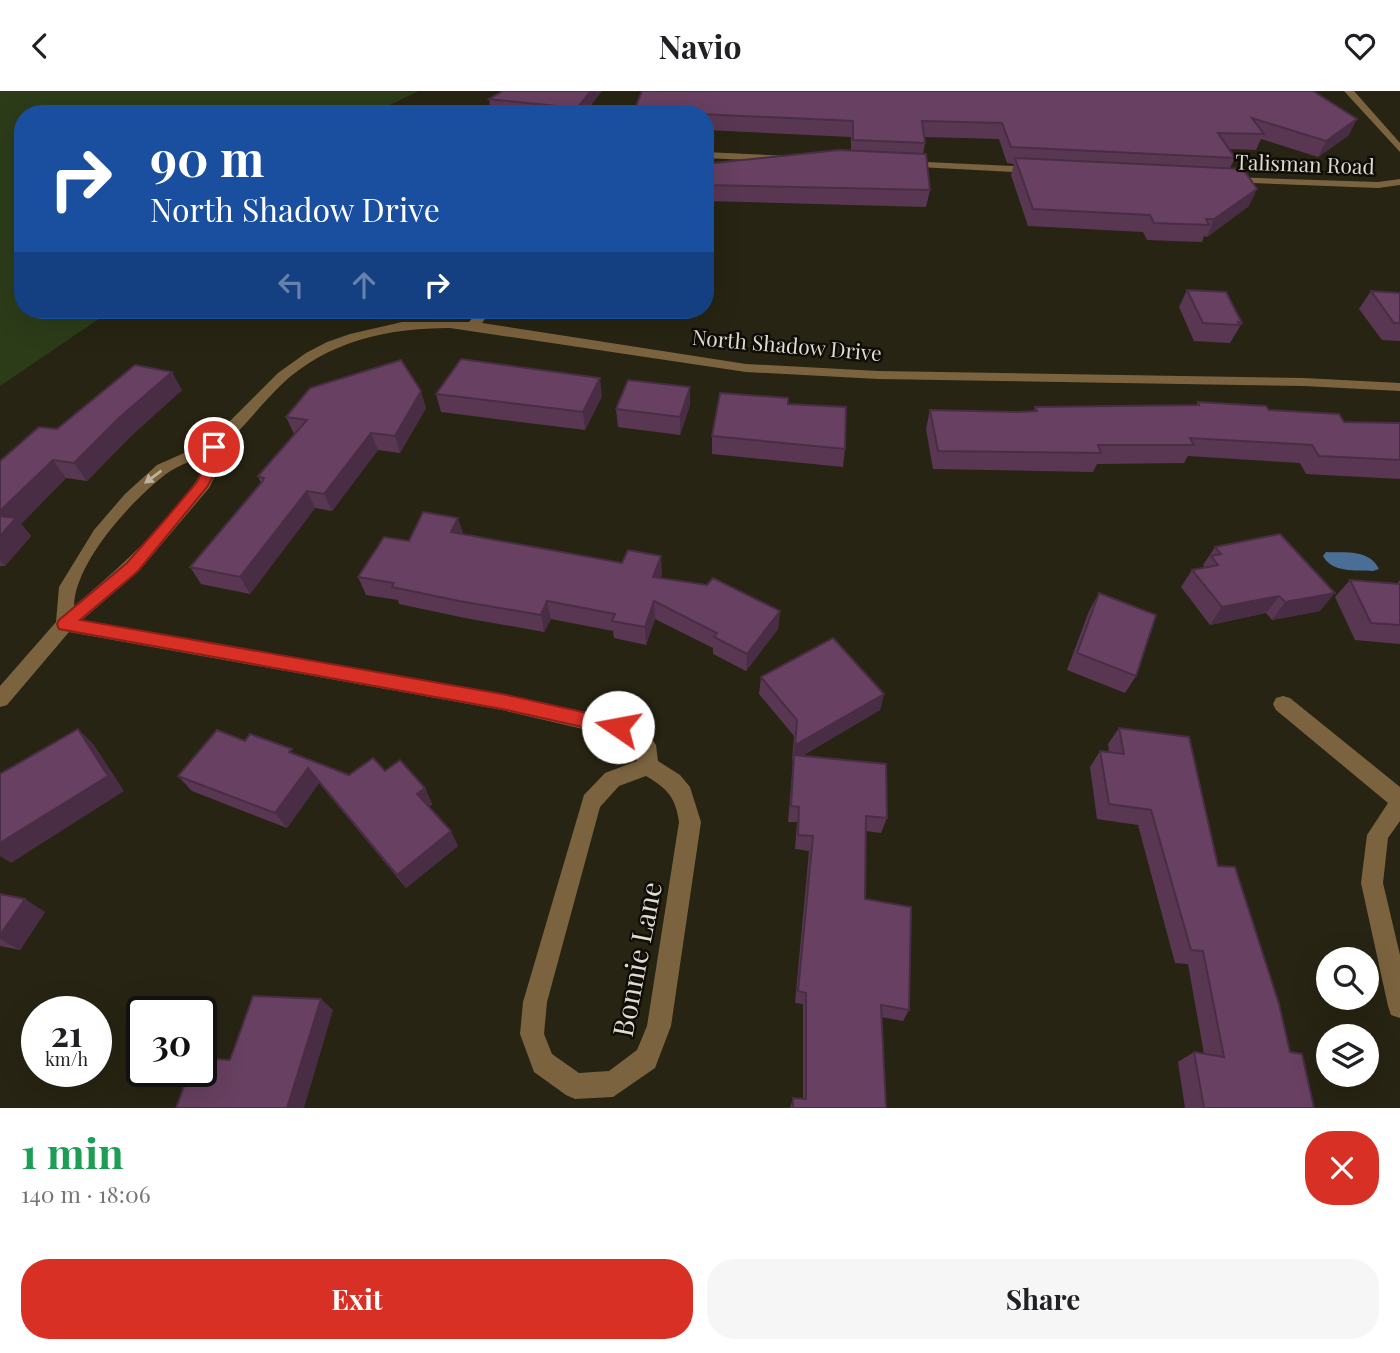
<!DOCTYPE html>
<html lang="en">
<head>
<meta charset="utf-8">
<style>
	body { margin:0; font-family:"Playfair Display",serif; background:#f6f6f6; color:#202124; height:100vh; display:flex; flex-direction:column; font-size:26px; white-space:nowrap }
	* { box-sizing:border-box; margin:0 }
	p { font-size:23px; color:#757577 }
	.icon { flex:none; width:38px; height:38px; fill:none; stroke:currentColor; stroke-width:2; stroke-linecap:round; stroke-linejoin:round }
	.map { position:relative; height:1017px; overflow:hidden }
	.sheet { display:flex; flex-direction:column; background:#fff; flex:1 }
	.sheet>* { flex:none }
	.guide { position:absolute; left:14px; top:14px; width:700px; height:214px; border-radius:28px; box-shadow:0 7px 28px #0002; background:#1a4fa0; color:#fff; overflow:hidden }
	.tools { position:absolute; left:1316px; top:856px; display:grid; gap:14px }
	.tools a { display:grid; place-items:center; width:63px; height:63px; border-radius:50%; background:#fff; box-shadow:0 7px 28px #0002; font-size:35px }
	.speed { position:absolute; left:21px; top:905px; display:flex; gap:14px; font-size:35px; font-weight:700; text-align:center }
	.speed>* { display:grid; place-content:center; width:91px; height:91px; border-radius:50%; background:#fff; box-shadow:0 7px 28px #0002; line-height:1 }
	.speed small { font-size:18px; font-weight:400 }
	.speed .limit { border:4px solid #111; border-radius:10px; background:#fff; color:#111 }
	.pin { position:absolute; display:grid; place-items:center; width:60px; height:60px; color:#fff; margin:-30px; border:4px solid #fff; border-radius:50%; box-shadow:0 2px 7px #0007 }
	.me { position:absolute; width:77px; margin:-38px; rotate:282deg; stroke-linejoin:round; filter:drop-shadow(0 0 5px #0008) }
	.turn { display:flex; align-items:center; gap:24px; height:147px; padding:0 21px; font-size:32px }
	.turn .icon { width:91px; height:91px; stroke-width:2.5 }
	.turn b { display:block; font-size:49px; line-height:60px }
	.lanes { display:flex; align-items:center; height:66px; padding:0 21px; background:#0003; justify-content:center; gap:35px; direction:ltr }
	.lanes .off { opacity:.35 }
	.round { display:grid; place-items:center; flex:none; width:74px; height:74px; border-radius:28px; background:#f6f6f6 }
	.summary { display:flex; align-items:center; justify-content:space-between; height:119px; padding:0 21px }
	h1 { font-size:42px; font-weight:700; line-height:52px; color:#1e9e55 }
	.button { display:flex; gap:14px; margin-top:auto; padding:14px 21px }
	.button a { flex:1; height:80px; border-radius:28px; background:#d93025; color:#fff; font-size:28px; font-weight:700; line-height:80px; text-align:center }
	.button a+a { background:#f6f6f6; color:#202124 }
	header { display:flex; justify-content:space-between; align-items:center; height:91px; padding:0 21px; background:#fff; font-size:32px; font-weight:700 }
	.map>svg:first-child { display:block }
	.green { fill:#2c3c19 }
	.water { fill:#4a6e95 }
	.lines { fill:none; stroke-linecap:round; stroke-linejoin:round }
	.minor { fill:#7c633f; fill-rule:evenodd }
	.wall { fill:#593753 }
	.shaded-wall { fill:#492d44 }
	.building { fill:#684061; stroke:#492d44; stroke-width:2 }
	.oneway { fill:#bcb29e }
	.route { fill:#d93025; stroke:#8d1f18; stroke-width:2 }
	.labels { text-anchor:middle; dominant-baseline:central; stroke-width:5; stroke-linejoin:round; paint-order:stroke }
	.far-street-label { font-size:21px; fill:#dedcd1; stroke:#0f0d06 }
	.near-street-label { font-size:28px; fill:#dedcd1; stroke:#0f0d06 }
</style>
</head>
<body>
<header><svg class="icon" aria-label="back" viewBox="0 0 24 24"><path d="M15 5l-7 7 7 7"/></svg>Navio<svg class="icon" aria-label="heart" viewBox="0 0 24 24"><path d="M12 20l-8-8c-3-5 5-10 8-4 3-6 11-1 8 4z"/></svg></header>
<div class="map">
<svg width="1400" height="1017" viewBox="0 0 1400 1017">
	<rect width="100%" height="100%" fill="#272413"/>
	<path class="green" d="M0,0h419l-48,23h-348v196h89l-112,76z"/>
	<path class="water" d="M1326,461c20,1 43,-3 53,17l-6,2c-18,-1 -41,2 -50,-15z"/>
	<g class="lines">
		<g class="minor">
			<path d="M1344,0h10l46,52v9z"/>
			<path d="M705,61l83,4 5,3 -5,3 -83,-4z"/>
			<path d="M904,70l129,6 5,3 -5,3 -133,-7 -1,-2z"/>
			<path d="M1229,86l149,5 22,-3v6l-22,3 -153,-6v-4z"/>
			<path d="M479,219h12l-9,13 264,41 132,7 426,7 96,5v8l-96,-5 -426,-7 -132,-7 -296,-44c-62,0 -123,13 -169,57 -21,20 -38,44 -60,63v16l-12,24 -70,83 -57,49 420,74 116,25 26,9 12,17 2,16 22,14 10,12 11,35 -30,204 -16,42 -42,29 -38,2 -9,-4 -32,-23 -14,-38 3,-32 61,-207 21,-22 32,-12 -1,-13 -6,-8 -128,-30 -433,-78 -62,73 -7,2v-21l56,-64 3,-35 35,-57 31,-36 32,-29 52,-23 69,-69 28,-20 21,-11 23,-8 52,-12h67zM206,365c-3,39 -100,124 -132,150 1,-44 58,-106 92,-132 13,-9 26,-14 40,-18zM646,685c21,12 30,22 33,46l-32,204 -10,24 -28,21 -30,2 -27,-19 -8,-20 3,-32 53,-195 19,-21z"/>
			<path d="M1283,605l7,2 110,89v34l-12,17 -5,45 17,72v63l-9,-3 -3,-9 -27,-123 6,-48 21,-32 -112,-93 -3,-6 3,-6z"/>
		</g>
	</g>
	<g class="wall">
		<path d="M602,0l-18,23h-82l-11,-1 -2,-14z"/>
		<path d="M1313,0l36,44 -31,22 -57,-18 -5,11 -27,-1 6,9 -5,10 19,38 -42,31 -3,-1 -2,6 -55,-2 -4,-8 -115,-6 -17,-51 3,-11 -7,-1 -8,-24 -75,-2 1,6 -2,11 7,36 -4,17 -221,-6v-37l146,-13v-14l-146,-7v-16h-71v-3z"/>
		<path d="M1187,199l55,33 -12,20 -36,-2 -15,-34z"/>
		<path d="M1371,200l29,2v48l-18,-1 -23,-31z"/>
		<path d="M690,296v18l-10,30 -62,-8 -2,-18z"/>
		<path d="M182,299l-50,45 -45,46 -21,-3 -45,46 10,12 -26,30h-5v-105l57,-32z"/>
		<path d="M436,303l166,2 -17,34 -144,-18z"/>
		<path d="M1198,311l71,8 75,12 56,1v56l-94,-5 -6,-11 -112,-7 -4,7 -87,1 -4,8 -160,-3 -7,-40 4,-19 88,2 16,-1 1,-4 161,-2z"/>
		<path d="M788,313l57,45 -2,18 -131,-13v-18z"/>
		<path d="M426,317l-26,45 -22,-3 -46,61 -17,-3 -65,86 -49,-10 -11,-17 71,-84 -3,-7 36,-42 -8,-17z"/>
		<path d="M463,443l199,40 -2,4 120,33 -2,18 -32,42 -33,-17v-6l-58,-29 -9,26 -32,-7 -1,-7 -62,-12 -7,13 -79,-14 -66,-14 -1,-4 -32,-5 -8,-18 51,-36z"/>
		<path d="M1215,456l105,64 -48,9 -6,-7 -56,12 -29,-38 11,-17 11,-2 1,-2 -1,-1z"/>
		<path d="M1350,489l47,4 3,-4v64l-45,-4 -20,-43z"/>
		<path d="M1099,502l37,83 -11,17 -58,-23 22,-59z"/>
		<path d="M761,586l123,17 -4,16 -78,46 85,62 -6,15 -15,-2 -1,68 44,111 -6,11 -22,-4 5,91h-96l3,-10 10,1v-95l-8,-1 14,-152 -14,-2 2,-27h-9l5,-61h-1l2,-25 -35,-42z"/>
		<path d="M1119,637l99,138 72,186 24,56h-129l-7,-46 16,-10 10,2 -16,-90 -13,-1 -37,-138 -41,-6 -7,-52 10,-16 9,1 -1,-8z"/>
		<path d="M245,650l51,14 53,20 36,-4 40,17 7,16 -3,3 29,39 -52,42 -87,-105 -32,45 -95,-37 -14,-15z"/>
		<path d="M0,803l45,18 -25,38 -20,-4z"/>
	</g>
	<g class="shaded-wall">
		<path d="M591,0h11l-18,23h-6l-1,-6z"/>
		<path d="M1357,28l-8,16 -31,22 8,-16z"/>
		<path d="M1257,98l-8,17 -42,31 7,-18z"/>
		<path d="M172,281l10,18 -50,45 -45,46 -13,-18 46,-46z"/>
		<path d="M600,287l2,18 -17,34 -2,-18z"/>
		<path d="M690,296v18l-10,30v-18z"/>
		<path d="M421,300l5,17 -26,45 -5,-17z"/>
		<path d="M371,342l7,17 -46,61 -8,-17z"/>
		<path d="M53,369l13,18 -45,46 10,12 -26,30 -5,-5v-50z"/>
		<path d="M307,400l8,17 -65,86 -10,-17z"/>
		<path d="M458,427l6,18 -13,-4z"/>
		<path d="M661,465l1,18 -8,21 -1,-18z"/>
		<path d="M1335,502l-15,18 -48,9 13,-18z"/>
		<path d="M1279,505l-13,17 -56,12 12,-18z"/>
		<path d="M547,510l4,18 -7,13 -3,-17z"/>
		<path d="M654,510l1,18 -9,26 -1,-18z"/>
		<path d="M780,520l-2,18 -32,42 1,-17z"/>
		<path d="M884,603l-4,16 -88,51 3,-16z"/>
		<path d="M78,638l16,16 30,46 -113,72 -11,-7v-13z"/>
		<path d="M308,677l11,15 -32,45 -12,-15z"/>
		<path d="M425,697l7,16 -7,5 -8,-15z"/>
		<path d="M451,740l7,15 -52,42 -9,-13z"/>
		<path d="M25,808l20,13 -25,38 -20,-11v-4z"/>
		<path d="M321,908l12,11 -29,98h-17z"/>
	</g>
	<g class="building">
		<path d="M503,0h88l-14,17 -88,-9z"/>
		<path d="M642,0h671l44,28 -31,22 -74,-23 12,16 -46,-1 17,25 -224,-11 -9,-24 -80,-2 3,22 -72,-3v-19l-219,-10z"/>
		<path d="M839,59l87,4 4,36 -225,-5v-21z"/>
		<path d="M1015,67l228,11 14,20 -43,30h-8l3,6 -55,-2 -4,-8 -117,-6z"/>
		<path d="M1187,199l39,2 16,31 -4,-1 1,3 -36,-2z"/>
		<path d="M1371,200l29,2v30h-6z"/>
		<path d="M461,268l139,19 -17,34 -147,-18z"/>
		<path d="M401,269l20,31 -26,45 -24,-3 -47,61 -17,-3 -67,86 -50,-10 72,-85 2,-4 -6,-2 49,-56 -21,-3 24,-29z"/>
		<path d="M135,274l37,7 -52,45 -46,46 -21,-3 -53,51v-50l39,-34 18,2z"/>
		<path d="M628,289l62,7 -10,30 -64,-8z"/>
		<path d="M720,302l68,5v6l58,3 -1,42 -133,-13z"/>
		<path d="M1198,311l68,4 3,4 70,4 5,8 56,1v37l-81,-4 -7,-11 -122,-7 4,7h-96l3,8 -163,-2 -8,-41 88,2 19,-1 -2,-4 164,-2z"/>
		<path d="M423,421l35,6 -7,14 171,31 6,-13 33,6 -8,21 54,8 6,-7 67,33 -33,43 -33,-17 3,-4 -63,-32 -9,26 -33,-6 3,-7 -68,-13 -6,14 -82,-14 -67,-14 2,-4 -36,-6 26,-40 25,4z"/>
		<path d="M0,425l16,2 -16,18z"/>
		<path d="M1280,443l55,59 -50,9 -6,-6 -57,11 -30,-37 26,-5 -7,-9 10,-2 -6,-7z"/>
		<path d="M1350,489l50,4v41l-29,-2z"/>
		<path d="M1099,502l57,22 -20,61 -59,-23z"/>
		<path d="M833,547l51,56 -89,51 2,-25 -36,-43z"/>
		<path d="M1119,637l70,9 29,129 17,1 44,137 11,48 12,2 12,54h-110l-10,-56 30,5 -21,-106 -12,-1 -40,-140 -42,-6 -9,-53 24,3z"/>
		<path d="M78,638l30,47 -108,67v-69z"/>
		<path d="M217,639l28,11 5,-7 42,15 -3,3 60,23 24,-17 12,13 15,-11 25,28 -8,6 34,37 -54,44 -89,-107 -33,45 -97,-37z"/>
		<path d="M794,664l92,9 1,54 -21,-2 -1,83 46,8 -2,103 -28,-5 5,103h-93v-10l13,1v-106l-8,-2 15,-155 -15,-1 1,-28 -8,-1z"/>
		<path d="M0,803l25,5 -25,36z"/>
		<path d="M253,905l68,3 -34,109h-111l14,-37h11v-13l29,2z"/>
	</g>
	<defs><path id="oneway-solid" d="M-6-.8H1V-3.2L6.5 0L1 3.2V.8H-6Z" transform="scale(1.75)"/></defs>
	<use class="oneway" href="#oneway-solid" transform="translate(153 386) rotate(143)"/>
	<path class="route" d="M214,351l6,5v17l-13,23 -69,84 -58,49 422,74 116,26 6,2 3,5 -3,6 -6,2 -116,-26 -443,-80 -2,-5 2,-4 68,-57 37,-42 33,-39 9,-18 1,-17z"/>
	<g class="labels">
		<g class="far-street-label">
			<text transform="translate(1305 72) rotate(2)">Talisman Road</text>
			<text transform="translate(787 253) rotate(5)">North Shadow Drive</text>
		</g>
		<g class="near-street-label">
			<text transform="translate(636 868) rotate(-79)">Bonnie Lane</text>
		</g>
	</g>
</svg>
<div class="tools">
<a><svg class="icon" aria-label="search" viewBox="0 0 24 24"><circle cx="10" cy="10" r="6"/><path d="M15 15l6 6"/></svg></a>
<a><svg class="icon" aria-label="layers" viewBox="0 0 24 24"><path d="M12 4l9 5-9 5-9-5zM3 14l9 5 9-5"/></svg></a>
</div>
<div class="speed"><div>21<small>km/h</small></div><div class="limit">30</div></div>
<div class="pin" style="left:214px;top:356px;background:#d93025"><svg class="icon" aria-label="arrive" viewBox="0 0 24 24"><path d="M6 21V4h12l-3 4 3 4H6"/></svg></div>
<svg class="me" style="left:618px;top:636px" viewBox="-20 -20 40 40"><circle r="19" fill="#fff"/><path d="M0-13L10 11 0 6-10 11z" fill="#d93025"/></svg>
<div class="guide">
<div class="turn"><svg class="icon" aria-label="right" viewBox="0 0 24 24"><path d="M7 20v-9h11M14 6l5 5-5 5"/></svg><div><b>90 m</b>North Shadow Drive</div></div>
<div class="lanes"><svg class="icon off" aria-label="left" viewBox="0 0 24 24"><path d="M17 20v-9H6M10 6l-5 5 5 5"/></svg><svg class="icon off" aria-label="ahead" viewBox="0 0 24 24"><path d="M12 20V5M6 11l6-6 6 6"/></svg><svg class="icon" aria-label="right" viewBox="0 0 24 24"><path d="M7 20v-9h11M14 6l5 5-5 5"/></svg></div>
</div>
</div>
<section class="sheet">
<div class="summary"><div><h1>1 min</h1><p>140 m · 18:06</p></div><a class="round" style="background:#d93025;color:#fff"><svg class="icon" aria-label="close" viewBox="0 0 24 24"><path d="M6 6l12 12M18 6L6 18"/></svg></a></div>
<div class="button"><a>Exit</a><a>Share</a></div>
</section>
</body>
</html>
